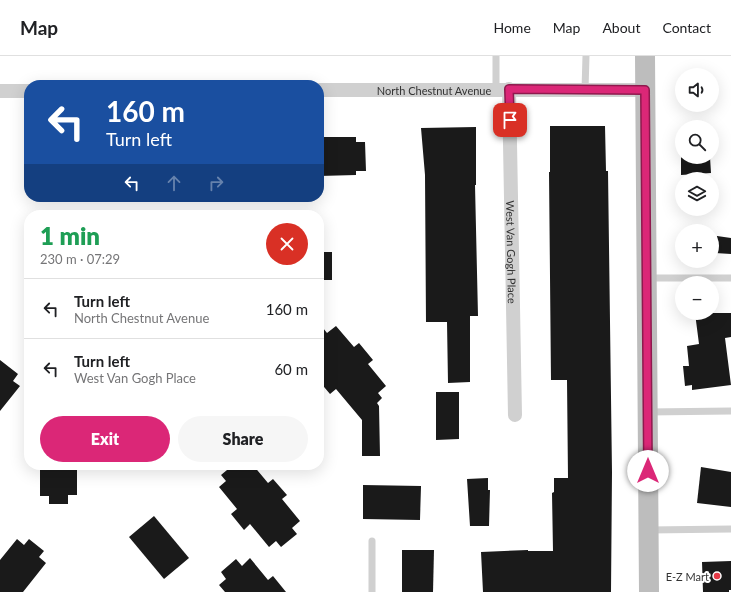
<!DOCTYPE html>
<html lang="en">
<head>
<meta charset="utf-8">
<style>
	body { margin:0; font-family:Lato,sans-serif; background:#f6f6f6; color:#202124; height:100vh; display:flex; flex-direction:column; font-size:15px; white-space:nowrap }
	* { box-sizing:border-box; margin:0 }
	p { font-size:13px; color:#757577 }
	.icon { flex:none; width:22px; height:22px; fill:none; stroke:currentColor; stroke-width:2; stroke-linecap:round; stroke-linejoin:round }
	.map { position:relative; flex:1; overflow:hidden }
	.drawer { position:absolute; left:24px; top:154px; width:300px; height:260px; display:flex; flex-direction:column; background:#fff; border-radius:16px; box-shadow:0 4px 16px #0002 }
	.drawer>* { flex:none }
	.top-card { position:absolute; left:24px; top:24px; width:300px; height:122px; border-radius:16px; box-shadow:0 4px 16px #0002; background:#1a4fa0; color:#fff; overflow:hidden }
	.buttons { position:absolute; left:675px; top:12px; display:grid; gap:8px }
	.buttons a { display:grid; place-items:center; width:44px; height:44px; border-radius:50%; background:#fff; box-shadow:0 4px 16px #0002; font-size:20px }
	.pin { position:absolute; display:grid; place-items:center; width:34px; height:34px; color:#fff; margin:-17px; border-radius:8px; box-shadow:0 2px 6px #0006 }
	.me { position:absolute; width:44px; margin:-22px; rotate:0deg; stroke-linejoin:round; filter:drop-shadow(0 0 3px #0008) }
	.turn { display:flex; align-items:center; gap:14px; height:84px; padding:0 16px; font-size:18px }
	.turn .icon { width:52px; height:52px; stroke-width:2.5 }
	.turn b { display:block; font-size:28px; line-height:34px }
	.lanes { display:flex; align-items:center; height:38px; padding:0 16px; background:#0003; justify-content:center; gap:20px; direction:ltr }
	.lanes .off { opacity:.35 }
	.round { display:grid; place-items:center; flex:none; width:42px; height:42px; border-radius:21px; background:#f6f6f6 }
	.summary { display:flex; align-items:center; justify-content:space-between; height:68px; padding:0 16px }
	h1 { font-size:24px; font-weight:800; line-height:30px; color:#1e9e55 }
	.button { display:flex; gap:8px; margin-top:auto; padding:8px 16px }
	.button a { flex:1; height:46px; border-radius:24px; background:#db2777; color:#fff; font-size:16px; font-weight:800; line-height:46px; text-align:center }
	.button a+a { background:#f6f6f6; color:#202124 }
	ul { padding:0; list-style:none }
	li { display:flex; align-items:center; gap:12px; height:60px; padding:0 16px; border-top:1px solid #e0e0e0 }
	li div { flex:1 }
	li b { display:block; font-size:15px }
	li em { font-style:normal }
	header { display:flex; align-items:center; gap:24px; box-sizing:border-box; height:56px; padding:0 20px; background:#fff; border-bottom:1px solid #e0e0e0 }
	header strong { font-size:19px }
	nav { display:flex; gap:22px; margin-inline-start:auto; font-size:14px }
	.map>svg:first-child { display:block }
	.building { fill:#1a1a1a }
	.lines { fill:none; stroke-linecap:round; stroke-linejoin:round }
	.lane { stroke:#d0d0d0; stroke-width:7 }
	.street { stroke:#d0d0d0; stroke-width:14 }
	.secondary { stroke:#bdbdbd; stroke-width:20 }
	.route-casing { stroke:#8e194d; stroke-width:10 }
	.route { stroke:#db2777; stroke-width:7 }
	.poi-dot { fill:#e63946; stroke:#fff; stroke-width:1.5 }
	.labels { text-anchor:middle; dominant-baseline:central; stroke-width:4; stroke-linejoin:round; paint-order:stroke }
	.street-label { font-size:11px; fill:#333; stroke:#fff }
	.poi-label { font-size:11px; fill:#333; stroke:#fff; text-anchor:end }
</style>
</head>
<body>
<header>
<strong>Map</strong>
<nav><a>Home</a><a>Map</a><a>About</a><a>Contact</a></nav>
</header>
<div class="map">
<svg width="731" height="536" viewBox="0 0 731 536">
	<rect width="100%" height="100%" fill="#fff"/>
	<g class="building">
		<path d="M550,70h55l1,45h2l4,301 -1,120h-128l-2,-40 47,-2v1h25l-1,-58 2,-1v-14h14l-1,-98h-16l-2,-208h1z"/>
		<path d="M476,71v58h-1l3,131h-8v66l-22,1 -1,-61h-21l-1,-147 -4,-47z"/>
		<path d="M319,81h37v5h9l1,29h-10v4l-37,1z"/>
		<path d="M681,101h29l1,16 -30,2z"/>
		<path d="M717,180l14,2v16l-16,-1z"/>
		<rect x="319" y="196" width="13" height="28"/>
		<path d="M695,257h36v24l-6,1 6,47 -39,5v-5l-7,1 -2,-20h6l-2,-20 12,-2z"/>
		<path d="M319,267l8,10 9,-7 18,21 5,-4 14,17 -5,4 18,22 -8,7 4,5 -5,5 2,3 1,50h-18v-36l-26,-31 -6,5 -11,-13z"/>
		<path d="M0,304l18,14 -5,7 7,5 -20,25z"/>
		<path d="M436,336h23v47l-23,1z"/>
		<path d="M40,409h37v30h-9v9h-19v-8h-9z"/>
		<path d="M233,409h20l15,18 5,-4 14,16 -5,4 18,22 -8,7 5,6 -16,13 -5,-6 -7,6 -19,-23 -6,6 -13,-16 6,-5 -18,-22 7,-6 -5,-6z"/>
		<path d="M701,411l30,5v35l-34,-4z"/>
		<path d="M488,422v12h2l-1,36h-19l-3,-47z"/>
		<path d="M363,429l58,1 -1,34 -57,-1z"/>
		<path d="M154,460l35,42 -25,21 -35,-42z"/>
		<path d="M17,483l7,6 5,-6 15,12 -5,6 7,6 -23,29h-23v-32z"/>
		<path d="M402,494h32l-1,42h-31z"/>
		<path d="M250,502l18,22 5,-4 13,16h-61l-6,-7 7,-6 -5,-7 15,-13 6,7z"/>
		<path d="M731,505v29h-2v2h-26l-1,-30z"/>
	</g>
	<g class="lines">
		<g class="lane">
			<path d="M496,33v-33"/>
			<path d="M585,34l1,-34"/>
			<path d="M648,222h83"/>
			<path d="M648,356l83,-1"/>
			<path d="M649,474l82,-1"/>
			<path d="M372,485v51"/>
		</g>
		<g class="street">
			<path id="s1" d="M509,33l6,326"/>
			<path id="s2" d="M319,34h326"/>
			<path d="M0,35h29"/>
		</g>
		<path class="secondary" d="M645,0l4,536"/>
	</g>
	<g class="lines">
		<defs>
			<path id="route" d="M510,64l-1,-31 136,1 3,381"/>
		</defs>
		<use href="#route" class="route-casing"/>
		<use href="#route" class="route"/>
	</g>
	<circle class="poi-dot" cx="717" cy="520" r="4"/>
	<g class="labels">
		<g class="street-label">
			<text stroke="none"><textPath href="#s2" startOffset="115">North Chestnut Avenue</textPath></text>
			<text stroke="none"><textPath href="#s1" startOffset="163">West Van Gogh Place</textPath></text>
		</g>
		<g class="poi-label">
			<text x="709" y="520">E-Z Mart</text>
		</g>
	</g>
</svg>
<div class="buttons">
<a><svg class="icon" aria-label="sound" viewBox="0 0 24 24"><path d="M4 9h4l5-4v14l-5-4H4zM17 9q2 3 0 6"/></svg></a>
<a><svg class="icon" aria-label="search" viewBox="0 0 24 24"><circle cx="10" cy="10" r="6"/><path d="M15 15l6 6"/></svg></a>
<a><svg class="icon" aria-label="layers" viewBox="0 0 24 24"><path d="M12 4l9 5-9 5-9-5zM3 14l9 5 9-5"/></svg></a>
<a>+</a>
<a>−</a>
</div>
<div class="pin" style="left:510px;top:64px;background:#d93025"><svg class="icon" aria-label="arrive" viewBox="0 0 24 24"><path d="M6 21V4h12l-3 4 3 4H6"/></svg></div>
<svg class="me" style="left:648px;top:415px" viewBox="-20 -20 40 40"><circle r="19" fill="#fff"/><path d="M0-13L10 11 0 6-10 11z" fill="#db2777"/></svg>
<div class="top-card">
<div class="turn"><svg class="icon" aria-label="left" viewBox="0 0 24 24"><path d="M17 20v-9H6M10 6l-5 5 5 5"/></svg><div><b>160 m</b>Turn left</div></div>
<div class="lanes"><svg class="icon" aria-label="left" viewBox="0 0 24 24"><path d="M17 20v-9H6M10 6l-5 5 5 5"/></svg><svg class="icon off" aria-label="ahead" viewBox="0 0 24 24"><path d="M12 20V5M6 11l6-6 6 6"/></svg><svg class="icon off" aria-label="right" viewBox="0 0 24 24"><path d="M7 20v-9h11M14 6l5 5-5 5"/></svg></div>
</div>
<section class="drawer">
<div class="summary"><div><h1>1 min</h1><p>230 m · 07:29</p></div><a class="round" style="background:#d93025;color:#fff"><svg class="icon" aria-label="close" viewBox="0 0 24 24"><path d="M6 6l12 12M18 6L6 18"/></svg></a></div>
<ul>
<li><svg class="icon" aria-label="left" viewBox="0 0 24 24"><path d="M17 20v-9H6M10 6l-5 5 5 5"/></svg><div><b>Turn left</b><p>North Chestnut Avenue</p></div><em>160 m</em></li>
<li><svg class="icon" aria-label="left" viewBox="0 0 24 24"><path d="M17 20v-9H6M10 6l-5 5 5 5"/></svg><div><b>Turn left</b><p>West Van Gogh Place</p></div><em>60 m</em></li>
</ul>
<div class="button"><a>Exit</a><a>Share</a></div>
</section>
</div>
</body>
</html>
